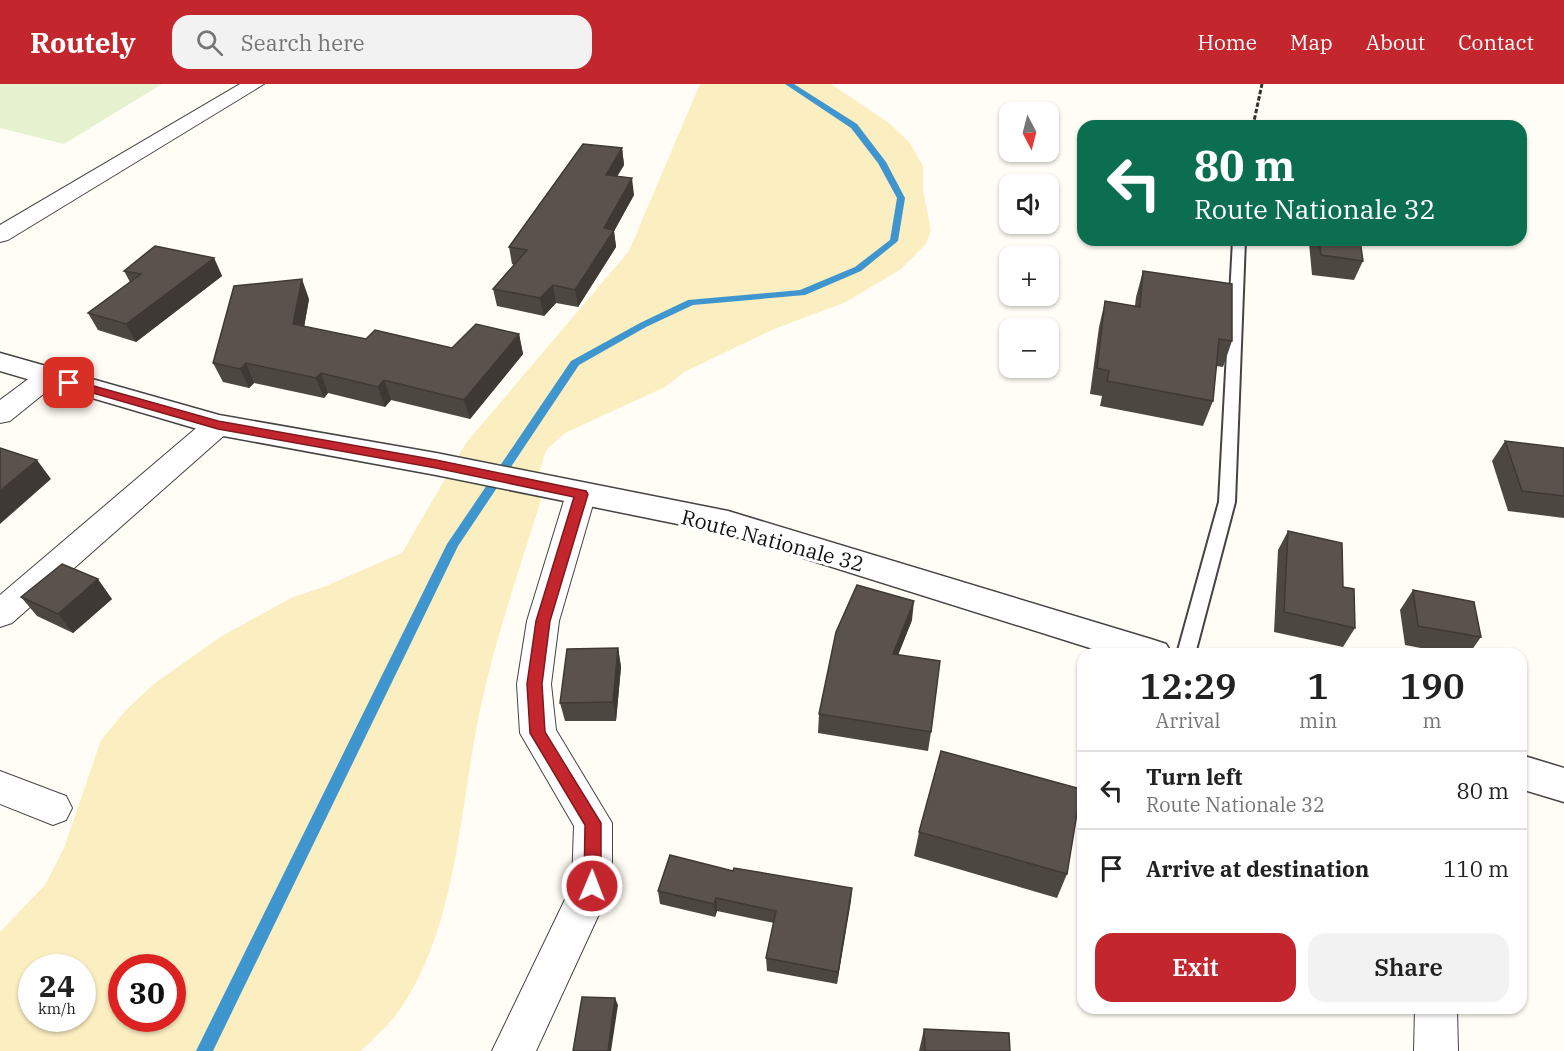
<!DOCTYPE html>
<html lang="en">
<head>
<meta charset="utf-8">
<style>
	body { margin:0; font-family:"IBM Plex Serif",serif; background:#f2f2f2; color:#222; height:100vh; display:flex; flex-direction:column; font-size:22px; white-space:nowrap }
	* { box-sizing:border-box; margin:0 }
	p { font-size:20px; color:#767676 }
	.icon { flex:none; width:33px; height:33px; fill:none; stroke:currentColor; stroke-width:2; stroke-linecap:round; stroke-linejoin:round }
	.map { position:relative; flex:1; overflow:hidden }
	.side { position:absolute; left:1077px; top:564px; width:450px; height:366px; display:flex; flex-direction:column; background:#fff; border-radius:18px; box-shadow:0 2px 4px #0004 }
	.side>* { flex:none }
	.top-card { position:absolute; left:1077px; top:36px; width:450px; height:126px; border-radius:18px; box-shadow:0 2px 4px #0004; background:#0b6e4f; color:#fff; overflow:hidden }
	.needle { width:39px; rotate:173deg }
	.tools { position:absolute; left:999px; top:18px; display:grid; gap:12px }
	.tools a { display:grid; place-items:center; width:60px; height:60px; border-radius:12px; background:#fff; box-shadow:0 2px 4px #0004; font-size:30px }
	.speed { position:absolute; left:18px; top:870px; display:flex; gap:12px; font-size:30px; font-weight:700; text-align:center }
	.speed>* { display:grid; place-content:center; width:78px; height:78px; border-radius:50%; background:#fff; box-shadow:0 2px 4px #0004; line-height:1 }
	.speed small { font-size:15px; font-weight:400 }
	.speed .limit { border:9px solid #d22; background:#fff; color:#111 }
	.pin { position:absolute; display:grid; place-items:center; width:51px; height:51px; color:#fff; margin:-26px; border-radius:12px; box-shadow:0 3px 9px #0006 }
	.me { position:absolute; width:66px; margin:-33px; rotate:1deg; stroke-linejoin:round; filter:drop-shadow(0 0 4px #0008) }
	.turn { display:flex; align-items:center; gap:21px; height:126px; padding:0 18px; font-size:27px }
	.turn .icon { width:78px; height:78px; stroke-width:2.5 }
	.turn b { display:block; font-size:42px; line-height:51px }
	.eta { display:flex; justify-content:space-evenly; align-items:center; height:102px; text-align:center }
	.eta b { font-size:36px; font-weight:600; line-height:42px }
	.cta { display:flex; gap:12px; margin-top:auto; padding:12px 18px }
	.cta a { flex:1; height:69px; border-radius:18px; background:#c4262e; color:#fff; font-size:24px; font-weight:600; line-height:69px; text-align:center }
	.cta a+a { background:#f2f2f2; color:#222 }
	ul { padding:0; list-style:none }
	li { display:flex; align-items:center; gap:18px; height:78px; padding:0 18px; border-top:2px solid #e0e0e0 }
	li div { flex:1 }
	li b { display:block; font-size:22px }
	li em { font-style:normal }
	header { display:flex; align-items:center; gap:36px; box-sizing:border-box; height:84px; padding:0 30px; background:#c4262e; color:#fff }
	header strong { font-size:28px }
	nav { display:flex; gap:33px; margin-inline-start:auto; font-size:21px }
	.search { width:420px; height:54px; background:#f2f2f2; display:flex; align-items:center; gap:15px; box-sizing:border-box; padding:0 21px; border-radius:18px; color:#767676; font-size:22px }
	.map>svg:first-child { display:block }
	.sand { fill:#fbeec1; fill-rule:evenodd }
	.pitch { fill:#e6f2cf }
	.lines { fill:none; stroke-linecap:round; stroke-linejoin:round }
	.stream { fill:#3f96cf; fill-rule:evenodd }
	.service-casing { stroke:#444; stroke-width:4 }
	.minor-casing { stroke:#444; stroke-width:2 }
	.tertiary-casing { stroke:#444; stroke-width:3 }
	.path { stroke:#333; stroke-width:3; stroke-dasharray:4.5 2; stroke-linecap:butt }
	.service { fill:#fff; fill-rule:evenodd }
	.minor { fill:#fff; fill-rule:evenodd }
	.tertiary { fill:#fff; fill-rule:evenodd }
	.wall { fill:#4d4742 }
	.shaded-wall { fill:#3f3936 }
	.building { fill:#5a524d; stroke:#3f3936; stroke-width:1.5 }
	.route { fill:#c4262e; stroke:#7f191e; stroke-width:1.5 }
	.labels { text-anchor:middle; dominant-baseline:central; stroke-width:6; stroke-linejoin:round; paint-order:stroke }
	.street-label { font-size:21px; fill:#111; stroke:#fff }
</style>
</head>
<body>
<header>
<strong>Routely</strong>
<div class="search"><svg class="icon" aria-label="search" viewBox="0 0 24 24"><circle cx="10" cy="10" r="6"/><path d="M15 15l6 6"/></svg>Search here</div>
<nav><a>Home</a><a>Map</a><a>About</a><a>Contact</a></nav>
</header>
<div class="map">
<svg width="1564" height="967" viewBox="0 0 1564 967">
	<rect width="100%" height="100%" fill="#fffdf5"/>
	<path class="sand" d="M700,0h131l58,39 21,20 13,23v24l8,40 -5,14 -25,25 -55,33 -72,27 -90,43 -19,15 -100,46 -19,17 -11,36 6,14c-19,61 -40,122 -55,184 -27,104 -23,232 -85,324 -10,15 -27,30 -40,43h-361v-119l45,-47 19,-37 37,-108 25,-30 29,-27 67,-47 69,-38 35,-12 76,-33 64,-110 163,-192zM32,884h50v50h-50zM122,884h50v50h-50z"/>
	<path class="pitch" d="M0,0h162l-98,60 -64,-16z"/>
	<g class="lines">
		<path class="stream" d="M785,0h9l63,40 29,38 19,36 -7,43 -37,30 -56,24 -112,10 -47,22 -67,38 -121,181 -245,505h-17l251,-507 124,-183 69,-38 48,-23 112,-10 55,-23 35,-27 7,-42 -19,-35 -27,-35z"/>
		<defs>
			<path id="service" d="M1233,156h12l-10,262 -40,152h-18l42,-152z"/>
			<g id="minor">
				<path d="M240,0h24l-256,156 -8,2v-17z"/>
				<path d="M48,284l9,3 4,6 -4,6 -47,38 -10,2v-23l39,-29z"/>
				<path d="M218,332l10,2 4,7 -4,7 -216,191 -12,4v-32l208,-177z"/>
				<path d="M581,399l11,4 4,7 -37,127 -8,63 5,46 56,93v63l-76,165h-44l80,-166 2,-59 -54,-93 -3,-49 10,-63 39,-127 4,-7z"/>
				<path d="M0,687l66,25 6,12 -6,12 -13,5 -53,-21z"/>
				<path d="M1415,924h42l1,43h-44z"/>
			</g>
			<g id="tertiary">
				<path d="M0,269l219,62 217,38 292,58 426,129 12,4 6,10h-63l-382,-120 -291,-59 -218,-40 -218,-64z"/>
				<path d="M1521,671l43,13v34l-43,-13z"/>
			</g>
		</defs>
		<use href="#service" class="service-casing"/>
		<use href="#minor" class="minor-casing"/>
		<use href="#tertiary" class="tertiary-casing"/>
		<path class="path" d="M1253,42l9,-42"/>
		<use href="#service" class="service"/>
		<use href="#minor" class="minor"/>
		<use href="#tertiary" class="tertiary"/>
	</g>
	<g class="wall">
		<path d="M622,64l2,17 -7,11 17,19 -20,36 2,16 -38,60 -22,-4 -12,13 -47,-10 -4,-17 21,-24 -2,-1 -3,-17z"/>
		<path d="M1310,156h50l3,21 -9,19 -42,-5 -3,-32z"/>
		<path d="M214,174l8,18 -86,66 -38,-12 -10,-17 42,-31 -6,-11z"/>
		<path d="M1143,187l89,70 -9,26 -7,-1 -3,35 -10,25 -103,-20 2,-10 -12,-2 9,-67 6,-26 30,5 1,-9z"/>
		<path d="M309,215l-5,28 62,12 86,9 67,-14 4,20 -53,65 -79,-19 -6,7 -57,-14 -4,5 -70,-15 -5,5 -26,-6 -10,-19z"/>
		<path d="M1505,357l59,55v22l-56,-7 -16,-50z"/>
		<path d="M1288,447l55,56 12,41 -12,19 -69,-15 4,-82z"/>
		<path d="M1413,506l68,47 -12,17h-17l-47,-9 -5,-35z"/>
		<path d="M21,513l91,2 -39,34 -36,-17z"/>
		<path d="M912,536l-14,35 33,77 -3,19 -110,-18 1,-19z"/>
		<path d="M618,564l3,19 -5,54h-51l-5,-18z"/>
		<path d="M919,748l148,42 -10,24 -143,-42z"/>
		<path d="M733,787l119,17 -15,96 -70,-13 -1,-13 8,-35 -57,-12 -2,6 -55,-13 -2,-13z"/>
		<path d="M1344,924h10l-3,3z"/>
		<path d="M924,945l86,22h-91z"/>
	</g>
	<g class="shaded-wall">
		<path d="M622,64l2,17 -16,27 -2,-17z"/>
		<path d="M632,94l2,17 -20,36 2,16 -38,60 -3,-17 29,-62z"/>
		<path d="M214,174l8,18 -86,66 -10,-18z"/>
		<path d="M302,195l7,20 -8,45 -8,-20z"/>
		<path d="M553,201l3,18 -12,13 -4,-18z"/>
		<path d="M519,250l4,20 -53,65 -6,-19z"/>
		<path d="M246,279l8,20 -5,5 -9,-19z"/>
		<path d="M321,289l7,20 -4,5 -8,-20z"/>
		<path d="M384,296l7,20 -6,7 -7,-20z"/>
		<path d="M37,376l14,19 -51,45v-33z"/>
		<path d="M98,495l14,20 -39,34 -15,-19z"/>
		<path d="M914,517l-2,19 -21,53 2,-19z"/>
		<path d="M618,564l3,19 -5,54 -3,-19z"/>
		<path d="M852,804l-1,13 -14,83 1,-12z"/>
		<path d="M716,814l1,13 -2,6 -1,-13z"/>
		<path d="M615,914l3,7 -7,46h-3z"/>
	</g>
	<g class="building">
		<path d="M583,60l39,4 -16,27 26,3 -28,50 10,2 -39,60 -22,-5 -13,13 -47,-9 34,-39 -18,-3z"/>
		<path d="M1319,156h41l3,21 -42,-6z"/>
		<path d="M155,162l59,12 -88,66 -38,-11 53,-39 -17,-3z"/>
		<path d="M1143,187l89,13v57l-13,-2 -6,62 -106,-20 2,-10 -12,-3 8,-67 35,6z"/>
		<path d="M302,195l-9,45 73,15 9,-9 77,18 24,-24 43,10 -55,66 -80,-20 -6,7 -57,-14 -5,5 -70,-15 -6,6 -27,-6 21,-77z"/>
		<path d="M1505,357l59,7v48l-42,-5z"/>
		<path d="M0,364l37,12 -37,31z"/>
		<path d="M1288,447l54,12 1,44 11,2 1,39 -71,-16z"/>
		<path d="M62,480l36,15 -40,35 -37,-17z"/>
		<path d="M857,501l57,16 -21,53 47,7 -9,71 -112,-18 17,-82z"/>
		<path d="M1413,506l61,12 7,35 -63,-11z"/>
		<path d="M618,564l-5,54 -53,1 7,-54z"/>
		<path d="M941,667l140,38 -14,85 -148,-42z"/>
		<path d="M670,771l63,16 1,-3 118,20 -14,84 -72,-14 10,-47 -60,-13 -2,6 -56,-13z"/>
		<path d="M582,913l33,1 -7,53h-35z"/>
		<path d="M924,945l85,4 1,18h-85z"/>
	</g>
	<path class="route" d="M69,295l149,42 218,39 150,31 2,3 -38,127 -8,63 3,48 56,91v63l-3,6 -6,2 -6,-2 -2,-6 1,-61 -55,-92 -3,-49 9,-63 38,-124 -138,-29 -218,-39 -153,-44v-5z"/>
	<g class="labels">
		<g class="street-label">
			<text transform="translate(773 456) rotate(15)">Route Nationale 32</text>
		</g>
	</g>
</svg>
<div class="tools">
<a><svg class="needle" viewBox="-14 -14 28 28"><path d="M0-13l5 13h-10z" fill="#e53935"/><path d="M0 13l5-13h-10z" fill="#767676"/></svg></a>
<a><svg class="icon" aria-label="sound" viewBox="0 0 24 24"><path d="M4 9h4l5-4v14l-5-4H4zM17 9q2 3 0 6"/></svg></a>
<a>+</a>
<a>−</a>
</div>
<div class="speed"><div>24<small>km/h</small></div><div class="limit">30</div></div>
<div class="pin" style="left:69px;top:299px;background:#d93025"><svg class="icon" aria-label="arrive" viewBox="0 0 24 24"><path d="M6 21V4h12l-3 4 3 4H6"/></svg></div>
<svg class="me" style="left:592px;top:802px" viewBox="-20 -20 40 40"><circle r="17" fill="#c4262e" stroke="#fff" stroke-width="3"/><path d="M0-11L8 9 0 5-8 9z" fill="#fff"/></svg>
<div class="top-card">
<div class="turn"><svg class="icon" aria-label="left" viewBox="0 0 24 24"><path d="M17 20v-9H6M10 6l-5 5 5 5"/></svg><div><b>80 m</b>Route Nationale 32</div></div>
</div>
<section class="side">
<div class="eta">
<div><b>12:29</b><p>Arrival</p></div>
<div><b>1</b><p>min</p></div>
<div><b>190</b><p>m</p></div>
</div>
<ul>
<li><svg class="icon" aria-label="left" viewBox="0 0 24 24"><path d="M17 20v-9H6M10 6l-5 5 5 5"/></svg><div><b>Turn left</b><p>Route Nationale 32</p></div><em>80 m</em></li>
<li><svg class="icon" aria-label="arrive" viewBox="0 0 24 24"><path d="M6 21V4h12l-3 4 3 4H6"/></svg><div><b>Arrive at destination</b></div><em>110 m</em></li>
</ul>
<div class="cta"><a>Exit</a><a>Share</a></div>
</section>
</div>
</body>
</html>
